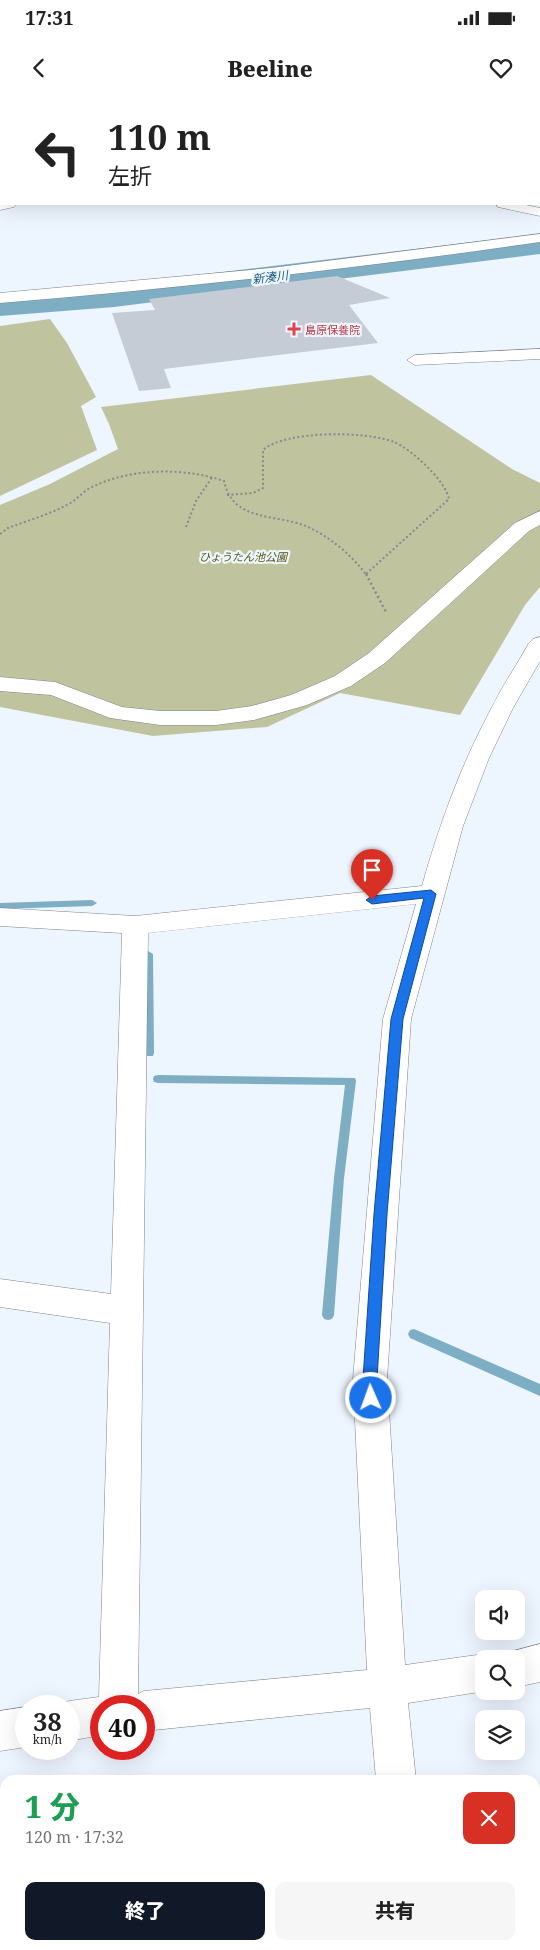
<!DOCTYPE html>
<html lang="ja">
<head>
<meta charset="utf-8">
<style>
	body { margin:0; font-family:"Noto Serif","Noto Sans JP",serif; background:#f6f6f6; color:#222; height:100vh; display:flex; flex-direction:column; font-size:19px; white-space:nowrap }
	* { box-sizing:border-box; margin:0 }
	p { font-size:16px; color:#767676 }
	.icon { flex:none; width:28px; height:28px; fill:none; stroke:currentColor; stroke-width:2; stroke-linecap:round; stroke-linejoin:round }
	.map { position:relative; flex:1; overflow:hidden }
	.drawer { position:absolute; left:0px; top:1675px; width:540px; height:175px; display:flex; flex-direction:column; background:#fff; border-radius:15px 15px 0 0; box-shadow:0 5px 20px #0002 }
	.drawer>* { flex:none }
	.guide { position:absolute; left:0px; top:0px; width:540px; height:105px; box-shadow:0 5px 20px #0002; background:#fff; color:#222; overflow:hidden }
	.fabs { position:absolute; left:475px; top:1490px; display:grid; gap:10px }
	.fabs a { display:grid; place-items:center; width:50px; height:50px; border-radius:10px; background:#fff; box-shadow:0 5px 20px #0002; font-size:25px }
	.speed { position:absolute; left:15px; top:1595px; display:flex; gap:10px; font-size:25px; font-weight:700; text-align:center }
	.speed>* { display:grid; place-content:center; width:65px; height:65px; border-radius:50%; background:#fff; box-shadow:0 5px 20px #0002; line-height:1 }
	.speed small { font-size:12px; font-weight:400 }
	.speed .limit { border:8px solid #d22; background:#fff; color:#111 }
	.pin { position:absolute; display:grid; place-items:center; width:42px; height:42px; color:#fff; margin:-51px -21px; border-radius:50% 50% 50% 0; rotate:-45deg; box-shadow:0 0 5px #0007 }
	.pin .icon { rotate:45deg }
	.me { position:absolute; width:55px; margin:-28px; rotate:358deg; stroke-linejoin:round; filter:drop-shadow(0 0 4px #0008) }
	.turn { display:flex; align-items:center; gap:18px; height:105px; padding:0 25px; font-size:22px }
	.turn .icon { width:65px; height:65px; stroke-width:2.5 }
	.turn b { display:block; font-size:35px; line-height:42px }
	.round { display:grid; place-items:center; flex:none; width:52px; height:52px; border-radius:10px; background:#f6f6f6 }
	.overview { display:flex; align-items:center; justify-content:space-between; height:85px; padding:0 25px }
	h1 { font-size:30px; font-weight:800; line-height:38px; color:#1e9e55 }
	.action { display:flex; gap:10px; margin-top:auto; padding:10px 25px }
	.action a { flex:1; height:58px; border-radius:10px; background:#111827; color:#fff; font-size:20px; font-weight:800; line-height:58px; text-align:center }
	.action a+a { background:#f6f6f6; color:#222 }
	.status { display:flex; justify-content:space-between; align-items:center; height:35px; padding:0 25px; background:#fff; direction:ltr }
	.status svg { height:14px; fill:currentColor }
	header { display:flex; justify-content:space-between; align-items:center; height:65px; padding:0 25px; background:#fff; font-size:22px; font-weight:800 }
	.map>svg:first-child { display:block }
	.green { fill:#c0c49e }
	.lines { fill:none; stroke-linecap:round; stroke-linejoin:round }
	.stream { fill:#7daec3; fill-rule:evenodd }
	.river { fill:#7daec3; fill-rule:evenodd }
	.building { fill:#c5ccd6 }
	.minor-casing { stroke:#7d848d; stroke-width:1 }
	.path-far1 { stroke:#848990; stroke-width:2; stroke-dasharray:2 2.5; stroke-linecap:butt }
	.path { stroke:#848990; stroke-width:2.5; stroke-dasharray:2 3; stroke-linecap:butt }
	.minor { fill:#fff; fill-rule:evenodd }
	.route { fill:#1a73e8; stroke:#114b97 }
	.health-dot { fill:#e0444e; stroke:#edf5fe; stroke-width:2 }
	.labels { text-anchor:middle; dominant-baseline:central; stroke-width:4.5; stroke-linejoin:round; paint-order:stroke }
	.far-health-label { font-size:11px; fill:#be3a42; stroke:#edf5fe; text-anchor:start }
	.far-park-label { font-size:11px; font-style:italic; fill:#53560c; stroke:#edf5fe }
	.far-water-label { font-size:12px; font-style:italic; fill:#1e5d73; stroke:#edf5fe }
</style>
</head>
<body>
<div class="status"><b>17:31</b><svg viewBox="0 0 49 12"><path d="M0 12V9h3v3zM5 12V6h3v6zM10 12V3h3v9zM15 12V0h3v12zM26 1h20v11H26zM47 4h2v5h-2z"/></svg></div>
<header><svg class="icon" aria-label="back" viewBox="0 0 24 24"><path d="M15 5l-7 7 7 7"/></svg>Beeline<svg class="icon" aria-label="heart" viewBox="0 0 24 24"><path d="M12 20l-8-8c-3-5 5-10 8-4 3-6 11-1 8 4z"/></svg></header>
<div class="map">
<svg width="540" height="1850" viewBox="0 0 540 1850">
	<rect width="100%" height="100%" fill="#edf5fe"/>
	<g class="green">
		<path d="M80,0h271l1,1h-276z"/>
		<path d="M50,219l17,24 29,54 -15,9 16,44 -97,46v-170z"/>
		<path d="M371,275l141,94 28,14v104l-15,18 -65,110 -120,-22 -73,34 -114,9 -153,-29v-202l50,-21 68,-35 -9,-25 -8,-17z"/>
	</g>
	<g class="lines">
		<g class="stream">
			<path d="M92,800l5,3 -5,3 -92,3v-6z"/>
			<path d="M148,851l5,3 1,99 -1,3h-8l-1,-3 -1,-99z"/>
			<path d="M158,975l197,3 1,3 -12,97 -10,137 -2,4 -4,1 -4,-1 -2,-4 12,-137 11,-93 -187,-2 -4,-1 -1,-3 1,-3z"/>
			<path d="M414,1229l126,55v12l-130,-58 -2,-4 2,-4z"/>
		</g>
		<path class="river" d="M540,134v20l-426,53 -114,9v-22l114,-9z"/>
	</g>
	<path class="building" d="M337,176l53,22 -41,7 29,38 -214,26 7,19 -32,3 -27,-78 43,-3 -6,-11z"/>
	<g class="lines">
		<defs>
			<g id="minor">
				<path d="M386,0h13l1,1h-13z"/>
				<path d="M540,21v8l-1,1v-8z"/>
				<path d="M0,102l1,2h15l-2,3 -14,3z"/>
				<path d="M496,104h25l19,4v8l-42,-9z"/>
				<path d="M540,134v8c-179,26 -359,46 -540,61v-10l271,-25z"/>
				<path d="M540,249v10l-125,6 -8,-5 8,-5z"/>
				<path d="M540,411v14l-11,6 -144,132 -34,23 -44,19 -53,15 -38,5h-56l-50,-7 -59,-23 -51,-4v-14l55,5 67,25 38,4h56l36,-5 39,-11 44,-19 34,-23 146,-130z"/>
				<path d="M540,537v24l-27,47 -24,50 -26,68 -52,193 -24,360 18,286 79,-11 12,5h-12v32h2l-78,12 8,77h-40l-6,-72 -226,23v-25h-43v29l-32,6v-35h-12l12,-5 30,-4 11,-374 -110,-16v-28l111,15 11,-361 -122,-7v-18l135,8 287,-30c17,-61 39,-121 69,-177 11,-23 26,-44 38,-66l4,-4zM416,804l-33,115 -30,360 14,291 -223,21 -6,3 10,-761z"/>
				<path d="M540,1544v38l-24,5v-28h-15l1,-5z"/>
				<path d="M26,1607v40l-26,4v-40z"/>
				<path d="M0,1761l5,1v42l-5,-1z"/>
				<path d="M150,1845h44l-1,5h-44z"/>
				<path d="M289,1845h64l3,5h-64z"/>
				<path d="M389,1845h44l1,5h-44z"/>
			</g>
		</defs>
		<use href="#minor" class="minor-casing"/>
		<g class="path-far1">
			<path d="M227,395l26,-2 10,-5v-38c23,-20 103,-19 131,-8 17,7 52,39 55,57l-83,75"/>
			<path d="M186,427l10,-26 17,-25"/>
			<path d="M0,434l8,-6c21,-8 44,-14 64,-26 6,-4 11,-10 18,-14 39,-20 93,-21 134,-7 9,42 52,32 84,46 22,10 45,29 59,49"/>
		</g>
		<path class="path" d="M366,474l20,38"/>
		<use href="#minor" class="minor"/>
	</g>
	<path class="route" d="M431,790l5,4 -33,125 -16,195 -10,165 1,19 -2,5 -5,2 -5,-2 -3,-24 11,-165 17,-195 33,-121 -52,6 -6,-4 6,-4z"/>
	<path class="health-dot" d="M291.5 221.5h5v5h5v5h-5v5h-5v-5h-5v-5h5z"/>
	<g class="labels">
		<g class="far-health-label">
			<text x="305" y="229">島原保養院</text>
		</g>
		<g class="far-park-label">
			<text x="243" y="456">ひょうたん池公園</text>
		</g>
		<g class="far-water-label">
			<text transform="translate(270 177) rotate(-7)">新湊川</text>
		</g>
	</g>
</svg>
<div class="fabs">
<a><svg class="icon" aria-label="sound" viewBox="0 0 24 24"><path d="M4 9h4l5-4v14l-5-4H4zM17 9q2 3 0 6"/></svg></a>
<a><svg class="icon" aria-label="search" viewBox="0 0 24 24"><circle cx="10" cy="10" r="6"/><path d="M15 15l6 6"/></svg></a>
<a><svg class="icon" aria-label="layers" viewBox="0 0 24 24"><path d="M12 4l9 5-9 5-9-5zM3 14l9 5 9-5"/></svg></a>
</div>
<div class="speed"><div>38<small>km/h</small></div><div class="limit">40</div></div>
<div class="pin" style="left:372px;top:800px;background:#d93025"><svg class="icon" aria-label="arrive" viewBox="0 0 24 24"><path d="M6 21V4h12l-3 4 3 4H6"/></svg></div>
<svg class="me" style="left:371px;top:1298px" viewBox="-20 -20 40 40"><circle r="17" fill="#1a73e8" stroke="#fff" stroke-width="3"/><path d="M0-11L8 9 0 5-8 9z" fill="#fff"/></svg>
<div class="guide">
<div class="turn"><svg class="icon" aria-label="left" viewBox="0 0 24 24"><path d="M17 20v-9H6M10 6l-5 5 5 5"/></svg><div><b>110 m</b>左折</div></div>
</div>
<section class="drawer">
<div class="overview"><div><h1>1 分</h1><p>120 m · 17:32</p></div><a class="round" style="background:#d93025;color:#fff"><svg class="icon" aria-label="close" viewBox="0 0 24 24"><path d="M6 6l12 12M18 6L6 18"/></svg></a></div>
<div class="action"><a>終了</a><a>共有</a></div>
</section>
</div>
</body>
</html>
